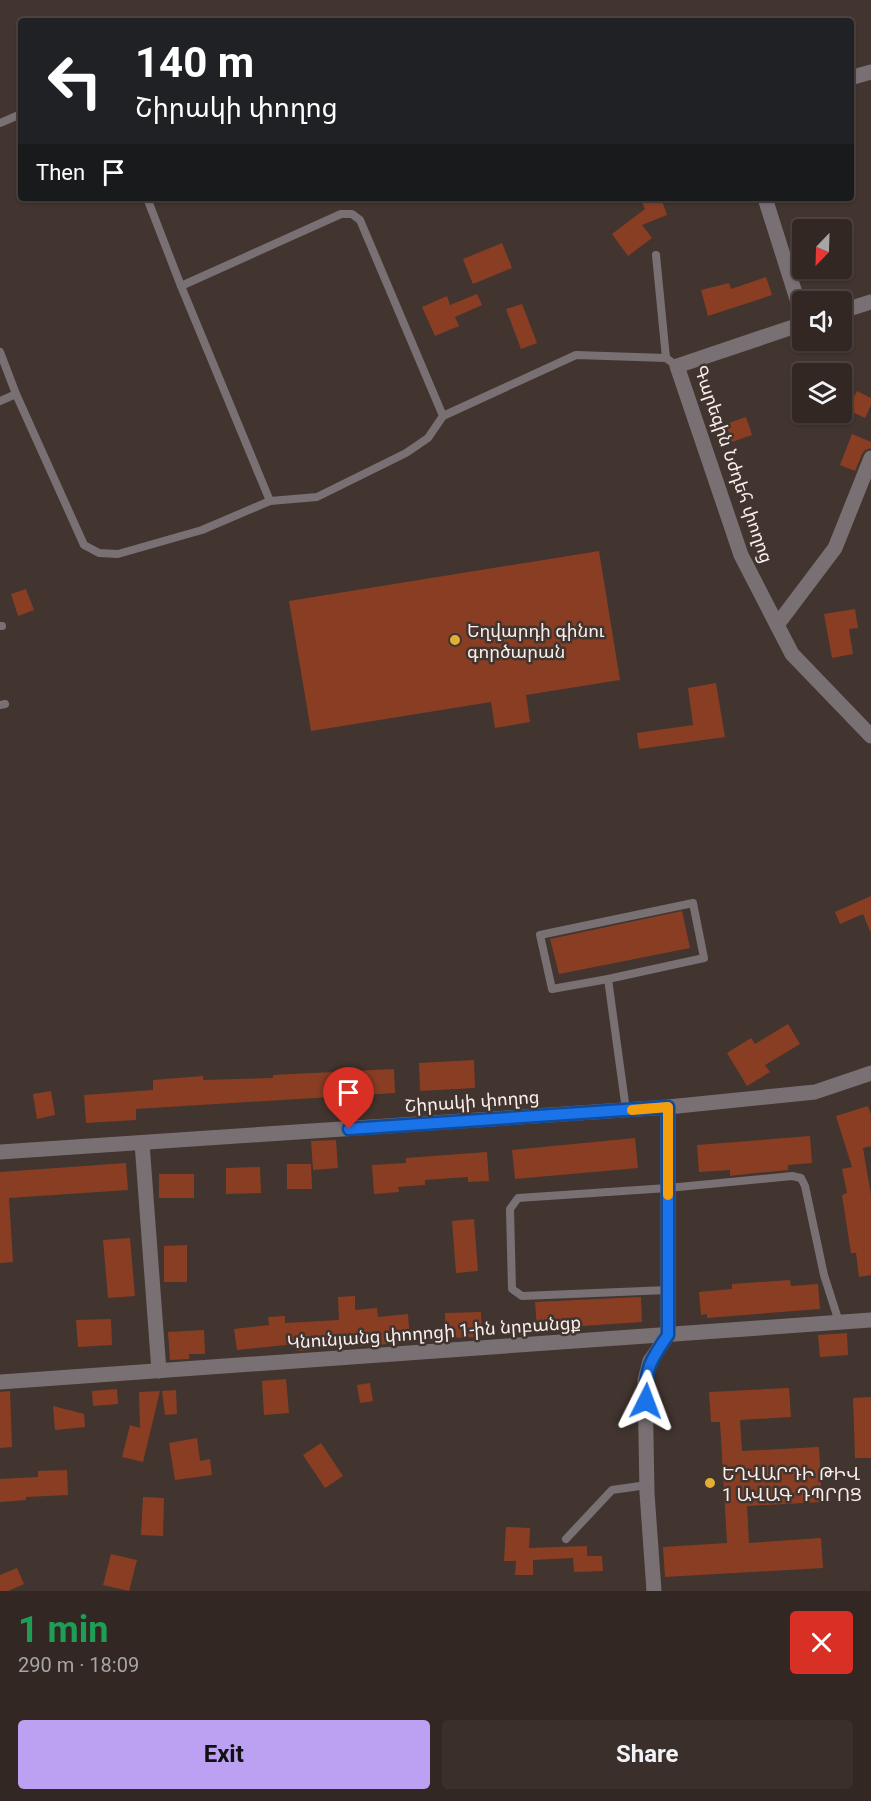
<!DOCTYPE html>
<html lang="en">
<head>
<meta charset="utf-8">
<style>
	body { margin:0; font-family:Roboto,"Noto Sans Armenian",sans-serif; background:#3a2f2b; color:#f1f3f6; height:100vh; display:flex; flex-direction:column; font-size:22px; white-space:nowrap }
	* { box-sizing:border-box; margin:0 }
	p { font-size:20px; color:#a8a5a6 }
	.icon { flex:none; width:33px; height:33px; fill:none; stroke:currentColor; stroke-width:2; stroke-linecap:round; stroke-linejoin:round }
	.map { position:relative; height:1591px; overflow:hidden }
	.side { display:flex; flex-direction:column; background:#322723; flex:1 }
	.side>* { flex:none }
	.top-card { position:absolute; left:18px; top:18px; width:836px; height:183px; border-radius:6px; box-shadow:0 2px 4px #0004,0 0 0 2px #4d4441; background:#202124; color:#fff; overflow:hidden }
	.needle { width:39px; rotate:203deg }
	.tools { position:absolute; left:792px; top:219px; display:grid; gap:12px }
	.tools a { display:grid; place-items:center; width:60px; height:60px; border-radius:6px; background:#322723; box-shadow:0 2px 4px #0004,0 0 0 2px #4d4441; font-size:30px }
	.pin { position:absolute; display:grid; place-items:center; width:51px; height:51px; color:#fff; margin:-62px -26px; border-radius:50% 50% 50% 0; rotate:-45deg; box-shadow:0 0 6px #0007 }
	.pin .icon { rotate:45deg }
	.me { position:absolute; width:66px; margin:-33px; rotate:3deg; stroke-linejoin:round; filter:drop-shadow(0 0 4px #0008) }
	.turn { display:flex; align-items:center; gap:21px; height:126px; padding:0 18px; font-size:27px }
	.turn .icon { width:78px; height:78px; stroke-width:2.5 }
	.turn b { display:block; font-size:42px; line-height:51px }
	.then { display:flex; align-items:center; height:57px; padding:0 18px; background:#0003; gap:12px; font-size:22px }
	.round { display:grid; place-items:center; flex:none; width:63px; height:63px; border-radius:6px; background:#3a2f2b }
	.overview { display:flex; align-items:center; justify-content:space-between; height:102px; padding:0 18px }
	h1 { font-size:36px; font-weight:700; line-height:45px; color:#1e9e55 }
	.action { display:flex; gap:12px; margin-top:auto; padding:12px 18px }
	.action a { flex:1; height:69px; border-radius:6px; background:#bca0f2; color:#111; font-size:24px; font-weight:700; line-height:69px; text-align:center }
	.action a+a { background:#3a2f2b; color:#f1f3f6 }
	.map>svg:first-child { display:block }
	.building { fill:#893e23 }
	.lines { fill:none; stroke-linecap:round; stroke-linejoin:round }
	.service { stroke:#787072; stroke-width:8 }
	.minor { stroke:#787072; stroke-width:15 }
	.route-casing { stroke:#114b97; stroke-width:15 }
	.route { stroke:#1a73e8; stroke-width:10 }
	.slow { stroke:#f59e0b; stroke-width:10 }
	.poi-dot { fill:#e3ae35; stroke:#42342f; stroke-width:2 }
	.labels { text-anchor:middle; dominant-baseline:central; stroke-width:5; stroke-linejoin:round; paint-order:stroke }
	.street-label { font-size:18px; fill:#f9efec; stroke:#42342f }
	.poi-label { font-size:18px; fill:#f9efec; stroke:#42342f; text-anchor:start }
</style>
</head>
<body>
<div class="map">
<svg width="871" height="1591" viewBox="0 0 871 1591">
	<rect width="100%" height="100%" fill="#42342f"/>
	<g class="building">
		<path d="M640,198h21l6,17 -25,10 10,13 -24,18 -16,-22 33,-25z"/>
		<path d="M502,243l10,25 -39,16 -10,-25z"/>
		<path d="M766,277l6,18 -64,21 -7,-26 28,-7 2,6z"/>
		<path d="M477,294l5,11 -27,12 4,9 -24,10 -13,-29 25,-11 3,9z"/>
		<path d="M522,304l15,39 -16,6 -15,-40z"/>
		<path d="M857,391l14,7v7l-6,13 -17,-8z"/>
		<path d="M746,417l6,18 -20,7 -6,-18z"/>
		<path d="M852,434l19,8v6l-6,2 -3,4 -7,17 -15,-6z"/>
		<path d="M599,551l21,129 -94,15 4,27 -35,6 -4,-26 -180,29 -22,-130z"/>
		<path d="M26,589l8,21 -16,6 -7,-22z"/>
		<path d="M855,609l3,19 -9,1 4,25 -21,4 -8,-44z"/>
		<path d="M716,683l9,54 -86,12 -2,-16 56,-8 -5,-37z"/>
		<path d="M871,896v37l-8,-19 -23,10 -5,-12z"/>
		<path d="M682,911l8,37 -131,26 -9,-35z"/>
		<path d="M788,1024l12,20 -35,21 5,7 -23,14 -20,-33 24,-15 4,6z"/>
		<path d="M474,1060l1,28 -55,3 -1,-28z"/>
		<path d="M394,1069l1,24 -259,16v11l-50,3 -2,-28 69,-5v-10l50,-4v4l70,-2v-3z"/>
		<path d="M51,1091l4,24 -18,4 -4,-25z"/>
		<path d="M868,1106l3,9v31l-8,2 8,47v80l-12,2 -3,-24h-5l-9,-58 5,-2 -5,-24 10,-2 -16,-51z"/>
		<path d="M810,1136l2,27 -24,2v5l-51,5 -7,1v-6l-31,2 -2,-27z"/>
		<path d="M635,1138l3,30 -123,11 -3,-29z"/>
		<path d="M336,1140l2,28 -25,2 -2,-29z"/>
		<path d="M487,1152l2,29 -21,1v-5l-43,3v5l-27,2 1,5 -25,2 -2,-29 34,-2v-5z"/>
		<path d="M126,1163l2,27 -119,8 4,64 -13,1v-91z"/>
		<path d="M287,1164h24l1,25h-25z"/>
		<path d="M260,1167l1,26 -35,1v-26z"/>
		<rect x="159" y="1174" width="35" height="24"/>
		<path d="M474,1219l4,52 -22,2 -4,-52z"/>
		<path d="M130,1238l5,58 -27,2 -5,-58z"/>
		<path d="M187,1245v37h-23v-36z"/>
		<path d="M790,1280l1,6 27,-2 2,25 -113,9v-4l-6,1 -2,-23 33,-3v-5z"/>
		<path d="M355,1296v14l22,-2 1,9 30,-3 2,28 -44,4 -55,1v3l-15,1 -1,-7 -58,6 -3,-21 35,-4 -1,-8 17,-1v7l54,-3 -1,-23z"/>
		<path d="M641,1297l1,25 -105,7 -2,-27z"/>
		<path d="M481,1312l1,25 -36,1 -1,-25z"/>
		<path d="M111,1319l1,26 -34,2 -2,-27z"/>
		<path d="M204,1330l1,24h-16v5l-19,1 -2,-28z"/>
		<path d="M847,1333l1,22 -28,2 -2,-22z"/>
		<path d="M286,1379l3,34 -25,2 -2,-34z"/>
		<path d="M370,1383l3,18 -13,2 -3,-18z"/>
		<path d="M789,1388l2,29 -51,3 2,31 77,-4 3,55 -75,4 2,37 72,-5 2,30 -158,9 -2,-30 64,-4 -7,-121h-9l-2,-30z"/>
		<path d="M117,1389l1,15 -25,2 -1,-15z"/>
		<path d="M176,1390l1,24 -12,1 -3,-24z"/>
		<path d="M10,1391l2,56 -12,1v-56z"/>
		<path d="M160,1391l-17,71 -21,-5 8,-32 10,3 -1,-36z"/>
		<path d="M871,1397v61h-16l-2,-60z"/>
		<path d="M53,1406l31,8 1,13 -30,3z"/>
		<path d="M197,1438l3,23 10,-2 2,16 -37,5 -6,-37z"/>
		<path d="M321,1443l22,33 -18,12 -22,-33z"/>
		<path d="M67,1470l1,25 -42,2v3l-26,2v-23l38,-2v-6z"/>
		<path d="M143,1497l21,1 -1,38 -22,-1z"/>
		<path d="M506,1527l24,1 -1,20 58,-2v10h15l1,15 -29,1 -1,-14 -40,2v15h-18l1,-14h-12z"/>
		<path d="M111,1554l26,6 -8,31 -26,-6z"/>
		<path d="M17,1568l7,16 -16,7h-8v-16z"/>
	</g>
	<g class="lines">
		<g class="service">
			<path d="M0,123l21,-9"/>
			<path d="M147,198l34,88 89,215"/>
			<path d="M656,255l10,103"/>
			<path d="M181,286l160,-72h11l8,6 83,196 133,-61 90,3 11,8"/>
			<path d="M0,352l16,42 68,151 15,8 19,1 84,-24 68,-29 47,-4 89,-44 22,-15 15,-22"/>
			<path d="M0,401l16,-7"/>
			<path d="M0,626h2"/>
			<path d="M0,705l5,-1"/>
			<path d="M608,979l96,-21 -11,-55 -153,32 12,54 56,-10 18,131"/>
			<path d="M668,1290l-146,6 -10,-7 -2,-80 8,-11 150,-10 124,-12 9,2 4,8 19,89 15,47"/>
			<path d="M566,1539l46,-49 35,-5"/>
		</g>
		<g class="minor">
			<path d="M850,78l21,-6"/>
			<path d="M765,198l37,117"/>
			<path d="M842,311l29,-9"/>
			<path d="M802,324l-125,42 64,189 51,99 79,82"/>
			<path d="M777,625l58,-77 36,-90"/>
			<path d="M142,1143l17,228"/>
			<path d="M0,1152l668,-45 147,-15 56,-19"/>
			<path d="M0,1382l871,-62"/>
			<path d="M654,1591l-7,-98 -2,-113 5,-19 18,-26v-228"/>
		</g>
	</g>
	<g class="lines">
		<defs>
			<path id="route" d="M349,1129l319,-22v228c-18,26 -23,33 -22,66"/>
		</defs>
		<use href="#route" class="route-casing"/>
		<use href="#route" class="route"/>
		<path class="slow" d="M632,1110l36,-3v88"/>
	</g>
	<g class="poi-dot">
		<circle cx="455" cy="640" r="6"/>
		<circle cx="710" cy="1483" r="6"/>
	</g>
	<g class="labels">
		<g class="street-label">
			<text transform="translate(734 464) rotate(71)">Գարեգին Նժդեհ փողոց</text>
			<text transform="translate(472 1101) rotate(-4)">Շիրակի փողոց</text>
			<text transform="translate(434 1332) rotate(-4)">Կնունյանց փողոցի 1-ին նրբանցք</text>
		</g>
		<g class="poi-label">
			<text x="467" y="630">Եղվարդի գինու<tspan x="467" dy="21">գործարան</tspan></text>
			<text x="722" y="1473">ԵՂՎԱՐԴԻ ԹԻՎ<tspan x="722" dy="21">1 ԱՎԱԳ ԴՊՐՈՑ</tspan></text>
		</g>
	</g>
</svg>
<div class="tools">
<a><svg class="needle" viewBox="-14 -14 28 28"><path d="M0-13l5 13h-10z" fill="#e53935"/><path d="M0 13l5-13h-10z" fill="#a8a5a6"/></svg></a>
<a><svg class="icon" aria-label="sound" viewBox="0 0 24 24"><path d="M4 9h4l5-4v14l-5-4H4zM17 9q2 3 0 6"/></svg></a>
<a><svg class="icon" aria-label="layers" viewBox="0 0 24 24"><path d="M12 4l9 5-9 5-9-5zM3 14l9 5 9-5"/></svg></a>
</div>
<div class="pin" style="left:349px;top:1129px;background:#d93025"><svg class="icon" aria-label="arrive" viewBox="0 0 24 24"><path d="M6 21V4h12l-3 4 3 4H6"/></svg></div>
<svg class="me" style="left:646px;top:1401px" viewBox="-20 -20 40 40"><path d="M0-17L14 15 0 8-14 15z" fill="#1a73e8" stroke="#fff" stroke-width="4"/></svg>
<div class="top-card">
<div class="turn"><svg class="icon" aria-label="left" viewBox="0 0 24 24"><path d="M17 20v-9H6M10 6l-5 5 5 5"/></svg><div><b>140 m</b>Շիրակի փողոց</div></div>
<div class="then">Then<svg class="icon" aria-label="arrive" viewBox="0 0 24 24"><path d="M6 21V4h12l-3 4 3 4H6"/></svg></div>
</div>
</div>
<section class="side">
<div class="overview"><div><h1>1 min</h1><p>290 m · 18:09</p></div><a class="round" style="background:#d93025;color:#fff"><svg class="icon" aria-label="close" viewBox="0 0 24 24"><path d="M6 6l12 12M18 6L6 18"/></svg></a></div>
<div class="action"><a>Exit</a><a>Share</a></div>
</section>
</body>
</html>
